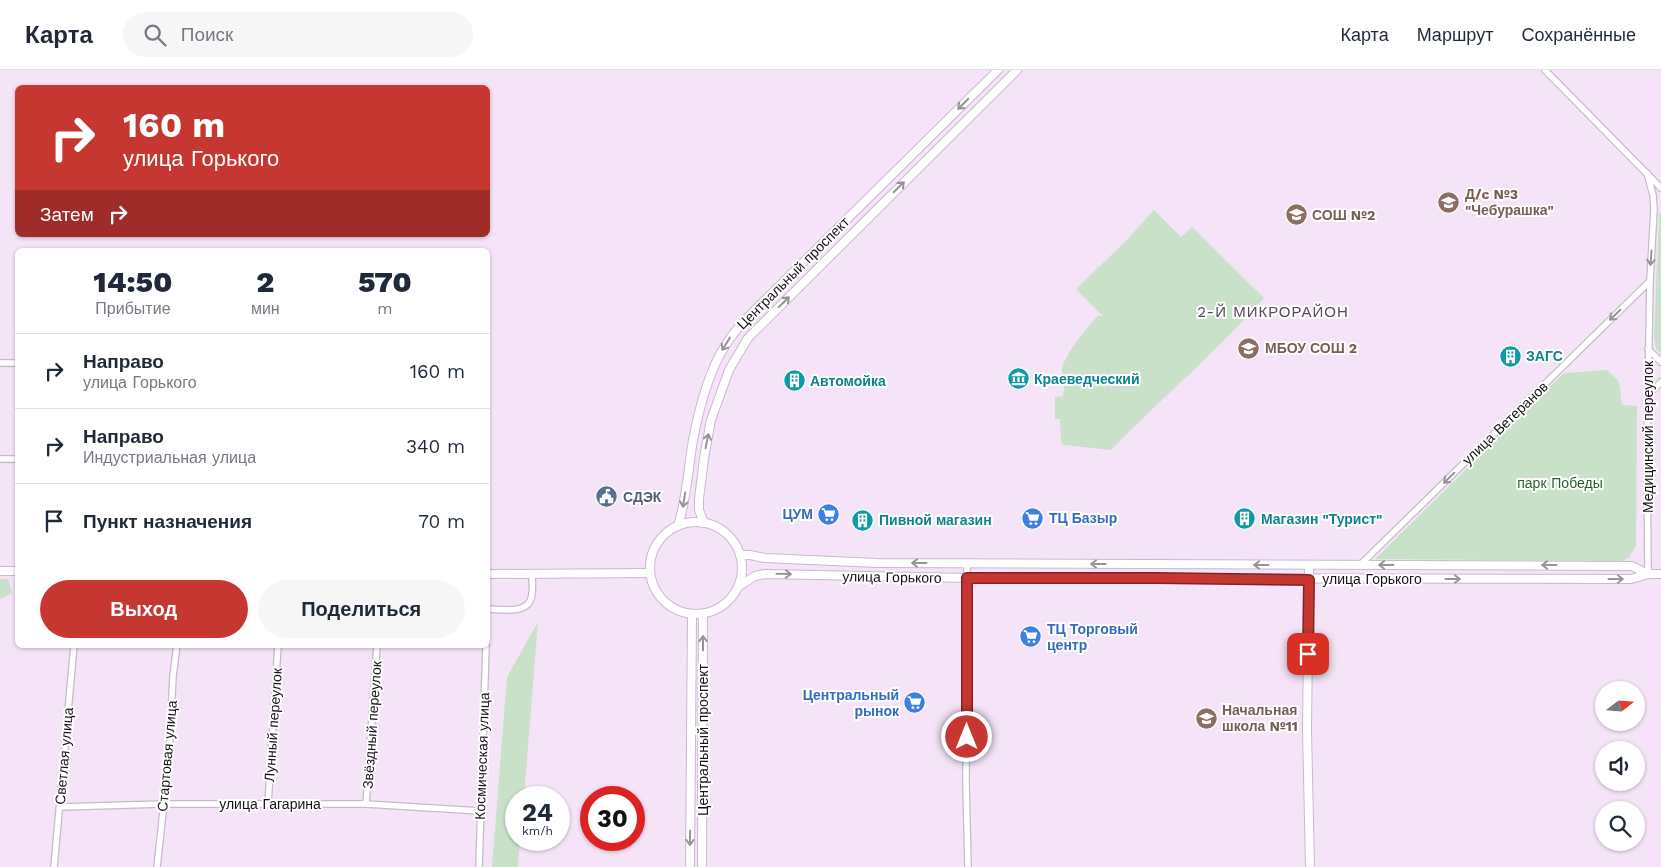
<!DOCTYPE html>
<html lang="ru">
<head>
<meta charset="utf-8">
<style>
	body { margin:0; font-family:"Work Sans",sans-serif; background:#f6f6f7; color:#1f2937; height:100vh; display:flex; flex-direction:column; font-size:19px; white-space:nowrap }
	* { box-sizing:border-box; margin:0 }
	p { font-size:16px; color:#747a83 }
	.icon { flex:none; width:28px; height:28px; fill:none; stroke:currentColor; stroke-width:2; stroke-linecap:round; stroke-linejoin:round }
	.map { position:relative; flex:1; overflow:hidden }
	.panel { position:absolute; left:15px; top:178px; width:475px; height:400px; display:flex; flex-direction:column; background:#fff; border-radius:8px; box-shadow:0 1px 4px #0004 }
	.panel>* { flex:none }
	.top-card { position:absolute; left:15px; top:15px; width:475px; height:152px; border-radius:8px; box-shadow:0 1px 4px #0004; background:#c63732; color:#fff; overflow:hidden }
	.needle { width:32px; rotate:73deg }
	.fabs { position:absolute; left:1595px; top:611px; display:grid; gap:10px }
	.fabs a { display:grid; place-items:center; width:50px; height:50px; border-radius:50%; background:#fff; box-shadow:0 1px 4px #0004; font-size:25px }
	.speed { position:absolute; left:505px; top:716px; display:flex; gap:10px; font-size:25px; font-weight:700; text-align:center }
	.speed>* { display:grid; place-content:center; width:65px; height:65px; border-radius:50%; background:#fff; box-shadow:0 1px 4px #0004; line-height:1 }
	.speed small { font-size:12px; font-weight:400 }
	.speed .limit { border:8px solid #d22; background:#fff; color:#111 }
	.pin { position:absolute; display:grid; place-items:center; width:42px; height:42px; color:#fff; margin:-21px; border-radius:10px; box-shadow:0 2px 8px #0006 }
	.me { position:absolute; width:55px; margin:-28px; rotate:0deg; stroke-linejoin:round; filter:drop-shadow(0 0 4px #0008) }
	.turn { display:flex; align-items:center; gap:18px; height:105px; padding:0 25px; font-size:22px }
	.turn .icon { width:65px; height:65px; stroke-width:2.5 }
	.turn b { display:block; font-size:35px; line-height:42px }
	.then { display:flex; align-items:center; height:48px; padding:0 25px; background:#0003; gap:10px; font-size:19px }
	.eta { display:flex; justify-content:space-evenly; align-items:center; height:85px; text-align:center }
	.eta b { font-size:30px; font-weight:800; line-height:35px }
	.primary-button { display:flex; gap:10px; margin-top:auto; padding:10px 25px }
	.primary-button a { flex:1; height:58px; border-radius:30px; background:#c63732; color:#fff; font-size:20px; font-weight:800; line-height:58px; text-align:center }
	.primary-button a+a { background:#f6f6f7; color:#1f2937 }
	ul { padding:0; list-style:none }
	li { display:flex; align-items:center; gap:15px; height:75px; padding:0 25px; border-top:1px solid #e0e1e3 }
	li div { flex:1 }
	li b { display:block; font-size:19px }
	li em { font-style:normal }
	header { display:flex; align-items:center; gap:30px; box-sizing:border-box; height:70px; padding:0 25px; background:#fff; border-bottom:1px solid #e0e1e3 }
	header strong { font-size:24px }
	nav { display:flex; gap:28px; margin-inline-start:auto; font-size:18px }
	.search { width:350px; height:45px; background:#f6f6f7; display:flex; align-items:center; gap:12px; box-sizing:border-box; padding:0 18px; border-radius:28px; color:#747a83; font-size:19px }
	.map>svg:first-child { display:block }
	.green { fill:#c9e0c9 }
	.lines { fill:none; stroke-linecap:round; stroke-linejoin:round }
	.street-casing { stroke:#c9b9cc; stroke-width:8 }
	.secondary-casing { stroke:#c9b9cc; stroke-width:10 }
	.street { stroke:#fff; stroke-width:5.5 }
	.secondary { stroke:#fff; stroke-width:8 }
	.oneway { stroke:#969497 }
	.route-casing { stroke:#812420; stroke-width:12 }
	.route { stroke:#c63732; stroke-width:9 }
	.labels { text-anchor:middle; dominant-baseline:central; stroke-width:4; stroke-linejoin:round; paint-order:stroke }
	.education-label { font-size:14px; font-weight:bold; fill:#785e54; stroke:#fff; text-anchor:start }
	.street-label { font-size:14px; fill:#161117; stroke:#fff }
	.culture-label { font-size:14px; font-weight:bold; fill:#0d838f; stroke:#fff; text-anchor:start }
	.park-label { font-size:14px; fill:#2d5c31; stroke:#fff }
	.service-label { font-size:14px; font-weight:bold; fill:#4e5e75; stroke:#fff; text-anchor:start }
	.shop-label { font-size:14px; font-weight:bold; fill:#366cbe; stroke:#fff; text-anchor:end }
	.neighbourhood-label { font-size:15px; letter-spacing:1px; fill:#57495a; stroke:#fff }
</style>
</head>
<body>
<header>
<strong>Карта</strong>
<div class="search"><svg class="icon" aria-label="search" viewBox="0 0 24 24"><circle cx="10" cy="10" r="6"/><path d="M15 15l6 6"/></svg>Поиск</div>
<nav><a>Карта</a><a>Маршрут</a><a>Сохранённые</a></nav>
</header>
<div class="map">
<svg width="1661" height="797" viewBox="0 0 1661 797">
	<rect width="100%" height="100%" fill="#f5e4f8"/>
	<g class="green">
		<path d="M1154,140l27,27 11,-10 72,71c-47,54 -103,100 -153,152l-48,-5 -2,-3 -1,-23h-5v-22l8,-1 2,-14 -4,-2c1,-3 0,-8 1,-11 3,-15 25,-42 36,-53h5l-27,-27 49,-47z"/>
		<path d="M1661,142v142l-5,-5 -2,-12 5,-123z"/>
		<path d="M1607,300l12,11 3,24 15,1 -1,139 -7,13 -7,3 -247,-2 189,-186z"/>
		<path d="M0,509h8l4,14 -12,6z"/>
		<path d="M538,552l-14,175 -8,1v42h4l-2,27h-26l15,-190z"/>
	</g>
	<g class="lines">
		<defs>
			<g id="street">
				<path d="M1545,0l116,118"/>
				<path d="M1647,103l6,22 1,14 -4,72 -3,165 1,128"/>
				<path d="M1648,279l13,13"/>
				<path d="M0,293h18"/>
				<path d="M1648,325l13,-13"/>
				<path d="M0,389h18"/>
				<path d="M967,493l-1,220 2,84"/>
				<path d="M1360,495l290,-284"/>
				<path d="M488,539c11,0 36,5 42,-8 4,-7 2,-20 2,-28"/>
				<path d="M268,734l10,-159"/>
				<path d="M366,734l11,-159"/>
				<path d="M60,737l102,-3h204l114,7"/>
				<path d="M54,797l20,-222"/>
				<path d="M157,797l12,-110 4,-81 4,-31"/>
				<path d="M479,797l7,-222"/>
			</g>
			<g id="secondary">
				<circle cx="696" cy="498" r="46"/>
				<path d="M704,453l-5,-13v-11l5,-41 7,-38 18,-50 19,-32 269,-268"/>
				<path d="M678,456c9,-28 10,-57 15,-86 6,-31 15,-68 32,-94 9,-15 20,-26 32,-38l241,-238"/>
				<path d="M740,485h10l15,3 112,5 755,3 16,8"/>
				<path d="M1309,495l-2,164 3,138"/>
				<path d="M0,501h18"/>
				<path d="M488,504l161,-1"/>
				<path d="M739,516l16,-10 10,-2 202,4 664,1 17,-5h13"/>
				<path d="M690,797l2,-253"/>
				<path d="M702,797l1,-253"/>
			</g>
		</defs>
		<use href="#street" class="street-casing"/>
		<use href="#secondary" class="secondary-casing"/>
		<use href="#street" class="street"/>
		<use href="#secondary" class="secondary"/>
	</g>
	<defs><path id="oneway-shaft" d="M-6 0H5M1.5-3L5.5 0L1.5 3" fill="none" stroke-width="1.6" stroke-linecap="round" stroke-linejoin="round" transform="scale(1.25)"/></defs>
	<g class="oneway">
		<use href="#oneway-shaft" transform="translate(963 34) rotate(135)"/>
		<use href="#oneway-shaft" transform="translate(899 117) rotate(-45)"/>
		<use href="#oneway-shaft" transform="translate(1651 188) rotate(94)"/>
		<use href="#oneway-shaft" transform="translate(784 232) rotate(-45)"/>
		<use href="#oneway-shaft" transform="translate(1615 245) rotate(136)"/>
		<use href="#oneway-shaft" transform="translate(726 274) rotate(122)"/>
		<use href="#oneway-shaft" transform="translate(707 371) rotate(-79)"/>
		<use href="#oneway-shaft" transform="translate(1449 408) rotate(136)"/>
		<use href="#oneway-shaft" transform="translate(684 430) rotate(99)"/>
		<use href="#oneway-shaft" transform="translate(919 493) rotate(-180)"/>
		<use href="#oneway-shaft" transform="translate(1098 494) rotate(-180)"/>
		<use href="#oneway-shaft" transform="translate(1261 495) rotate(-180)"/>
		<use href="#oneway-shaft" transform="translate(1386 495) rotate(-180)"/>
		<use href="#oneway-shaft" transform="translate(1549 495) rotate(-180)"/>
		<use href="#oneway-shaft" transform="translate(784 504) rotate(1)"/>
		<use href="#oneway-shaft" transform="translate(1453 509)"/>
		<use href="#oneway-shaft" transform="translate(1616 509)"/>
		<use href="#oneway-shaft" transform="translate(703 573) rotate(-90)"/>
		<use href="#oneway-shaft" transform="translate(690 768) rotate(91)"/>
	</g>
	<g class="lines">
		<defs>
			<path id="route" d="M967,667v-159h189l153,2 -1,74"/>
		</defs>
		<use href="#route" class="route-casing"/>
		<use href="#route" class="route"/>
	</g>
	<defs>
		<symbol id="school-disc" viewBox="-11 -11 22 22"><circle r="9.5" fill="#8d6e63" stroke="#fff"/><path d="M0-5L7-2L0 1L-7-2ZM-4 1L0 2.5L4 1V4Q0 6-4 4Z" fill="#fff"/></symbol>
		<symbol id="building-disc" viewBox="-11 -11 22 22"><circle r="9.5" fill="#0f9aa8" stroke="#fff"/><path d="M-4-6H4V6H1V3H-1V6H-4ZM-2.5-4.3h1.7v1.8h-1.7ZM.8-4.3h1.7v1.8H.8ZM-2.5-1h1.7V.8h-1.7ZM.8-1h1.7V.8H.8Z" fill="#fff"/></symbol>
		<symbol id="museum-disc" viewBox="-11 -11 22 22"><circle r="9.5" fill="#0f9aa8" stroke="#fff"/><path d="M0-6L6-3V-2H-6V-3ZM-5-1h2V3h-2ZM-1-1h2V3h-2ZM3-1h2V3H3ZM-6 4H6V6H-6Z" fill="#fff"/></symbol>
		<symbol id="civic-disc" viewBox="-11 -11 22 22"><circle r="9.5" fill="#5c6f8a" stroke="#fff"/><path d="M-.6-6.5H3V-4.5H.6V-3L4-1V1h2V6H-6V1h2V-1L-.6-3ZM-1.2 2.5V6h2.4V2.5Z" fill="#fff"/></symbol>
		<symbol id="supermarket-disc" viewBox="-11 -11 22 22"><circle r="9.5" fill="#3f7fe0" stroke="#fff"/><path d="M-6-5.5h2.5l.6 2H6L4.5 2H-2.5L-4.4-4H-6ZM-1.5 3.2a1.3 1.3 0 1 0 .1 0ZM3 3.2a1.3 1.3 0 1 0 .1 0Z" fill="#fff"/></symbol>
	</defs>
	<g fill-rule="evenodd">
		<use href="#school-disc" x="1436" y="120" width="25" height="25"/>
		<use href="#school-disc" x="1284" y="132" width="25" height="25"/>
		<use href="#school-disc" x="1236" y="266" width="25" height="25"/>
		<use href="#building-disc" x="1498" y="274" width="25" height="25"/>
		<use href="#museum-disc" x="1006" y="296" width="25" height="25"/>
		<use href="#building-disc" x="782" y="298" width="25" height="25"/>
		<use href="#civic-disc" x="594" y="414" width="25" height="25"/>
		<use href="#supermarket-disc" x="816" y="432" width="25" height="25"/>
		<use href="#supermarket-disc" x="1020" y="436" width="25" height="25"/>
		<use href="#building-disc" x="1232" y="436" width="25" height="25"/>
		<use href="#building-disc" x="850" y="438" width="25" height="25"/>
		<use href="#supermarket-disc" x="1018" y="554" width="25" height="25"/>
		<use href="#supermarket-disc" x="902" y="620" width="25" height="25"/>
		<use href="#school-disc" x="1194" y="636" width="25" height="25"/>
	</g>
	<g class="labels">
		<g class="education-label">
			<text x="1465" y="124">Д/c №3<tspan x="1465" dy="16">"Чебурашка"</tspan></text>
			<text x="1312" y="145">СОШ №2</text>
			<text x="1265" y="278">МБОУ СОШ 2</text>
			<text x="1222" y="640">Начальная<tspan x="1222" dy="16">школа №11</tspan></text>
		</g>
		<g class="street-label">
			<text transform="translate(793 203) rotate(-45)">Центральный проспект</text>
			<text transform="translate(1505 353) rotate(-44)">улица Ветеранов</text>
			<text transform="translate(1648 367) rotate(-90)">Медицинский переулок</text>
			<text transform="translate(892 507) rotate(1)">улица Горького</text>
			<text x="1372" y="509">улица Горького</text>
			<text transform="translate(273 655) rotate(-86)">Лунный переулок</text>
			<text transform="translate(372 655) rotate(-86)">Звёздный переулок</text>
			<text transform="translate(703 670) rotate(-90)">Центральный проспект</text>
			<text transform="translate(64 686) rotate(-85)">Светлая улица</text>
			<text transform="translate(167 686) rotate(-85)">Стартовая улица</text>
			<text transform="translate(482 686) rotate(-88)">Космическая улица</text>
			<text x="270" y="734">улица Гагарина</text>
		</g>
		<g class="culture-label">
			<text x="1526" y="286">ЗАГС</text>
			<text x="1034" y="309">Краеведческий</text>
			<text x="810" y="311">Автомойка</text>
			<text x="1261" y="449">Магазин "Турист"</text>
			<text x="879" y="450">Пивной магазин</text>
		</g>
		<g class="park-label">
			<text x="1560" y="413">парк Победы</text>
		</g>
		<g class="service-label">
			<text x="623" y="427">СДЭК</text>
		</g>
		<g class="shop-label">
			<text x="813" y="444">ЦУМ</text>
			<text x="1049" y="448" text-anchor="start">ТЦ Базыр</text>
			<text x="1047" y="559" text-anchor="start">ТЦ Торговый<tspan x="1047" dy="16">центр</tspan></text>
			<text x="899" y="625">Центральный<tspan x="899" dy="16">рынок</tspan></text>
		</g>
		<g class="neighbourhood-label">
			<text x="1273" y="242">2-Й МИКРОРАЙОН</text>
		</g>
	</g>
</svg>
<div class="fabs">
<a><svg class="needle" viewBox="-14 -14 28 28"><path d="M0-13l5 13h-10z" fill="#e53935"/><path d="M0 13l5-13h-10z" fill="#747a83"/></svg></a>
<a><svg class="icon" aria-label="sound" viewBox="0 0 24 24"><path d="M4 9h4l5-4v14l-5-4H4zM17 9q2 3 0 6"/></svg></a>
<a><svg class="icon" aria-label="search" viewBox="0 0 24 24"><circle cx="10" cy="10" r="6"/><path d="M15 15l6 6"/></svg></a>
</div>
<div class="speed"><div>24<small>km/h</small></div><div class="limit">30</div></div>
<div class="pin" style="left:1308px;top:584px;background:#d93025"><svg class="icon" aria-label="arrive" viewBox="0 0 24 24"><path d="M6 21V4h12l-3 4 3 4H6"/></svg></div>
<svg class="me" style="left:967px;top:667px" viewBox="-20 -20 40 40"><circle r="17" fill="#c63732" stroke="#fff" stroke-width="3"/><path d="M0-11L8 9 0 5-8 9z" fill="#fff"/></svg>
<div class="top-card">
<div class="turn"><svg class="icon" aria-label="right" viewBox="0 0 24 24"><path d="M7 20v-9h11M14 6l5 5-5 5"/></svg><div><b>160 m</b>улица Горького</div></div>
<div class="then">Затем<svg class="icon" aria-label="right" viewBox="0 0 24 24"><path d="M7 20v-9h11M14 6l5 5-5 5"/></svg></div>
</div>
<section class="panel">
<div class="eta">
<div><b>14:50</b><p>Прибытие</p></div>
<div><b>2</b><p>мин</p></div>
<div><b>570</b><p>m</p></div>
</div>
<ul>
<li><svg class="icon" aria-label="right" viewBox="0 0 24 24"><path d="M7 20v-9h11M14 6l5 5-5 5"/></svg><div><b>Направо</b><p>улица Горького</p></div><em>160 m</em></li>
<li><svg class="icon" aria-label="right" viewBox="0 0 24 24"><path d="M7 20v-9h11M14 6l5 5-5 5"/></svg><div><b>Направо</b><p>Индустриальная улица</p></div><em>340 m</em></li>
<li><svg class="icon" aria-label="arrive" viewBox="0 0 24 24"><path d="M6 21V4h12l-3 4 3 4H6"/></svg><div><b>Пункт назначения</b></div><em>70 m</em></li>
</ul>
<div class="primary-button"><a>Выход</a><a>Поделиться</a></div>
</section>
</div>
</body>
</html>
